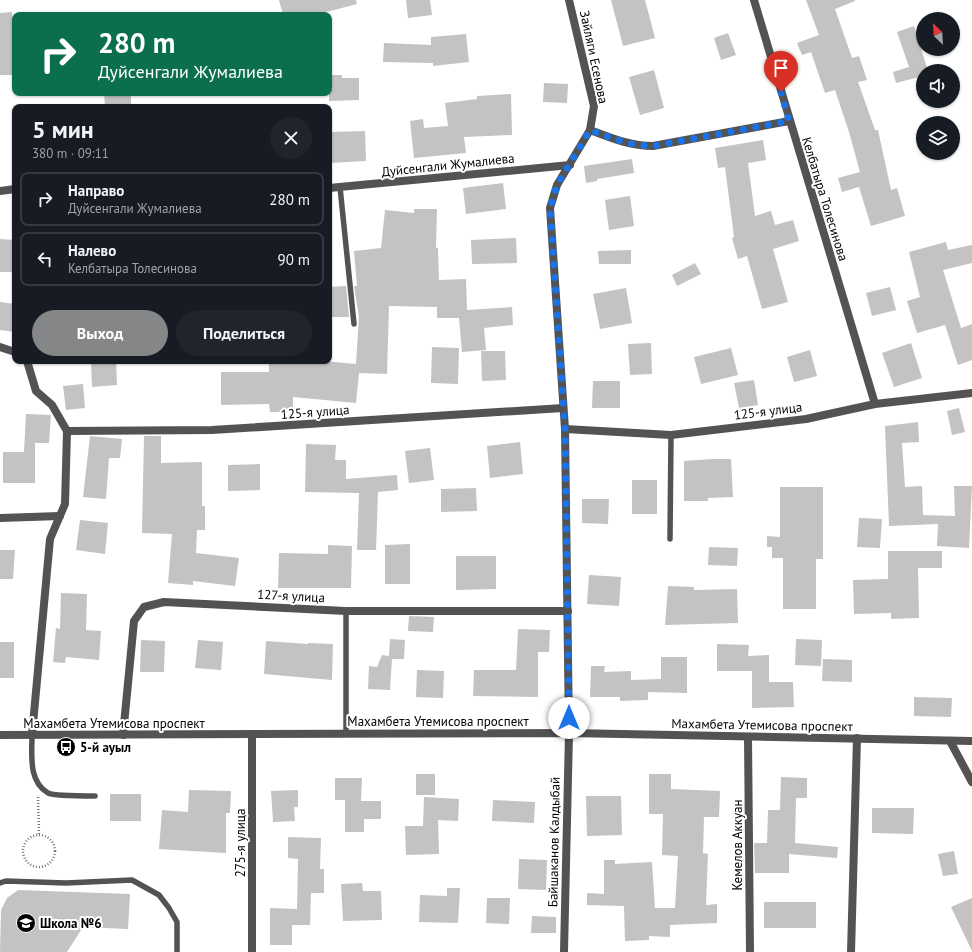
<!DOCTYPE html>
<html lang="ru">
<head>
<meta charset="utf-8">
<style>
	body { margin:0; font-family:"PT Sans",sans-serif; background:#20242c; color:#f1f3f6; height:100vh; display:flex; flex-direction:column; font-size:15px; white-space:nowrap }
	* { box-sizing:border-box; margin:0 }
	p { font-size:13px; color:#9ea1a6 }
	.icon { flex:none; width:22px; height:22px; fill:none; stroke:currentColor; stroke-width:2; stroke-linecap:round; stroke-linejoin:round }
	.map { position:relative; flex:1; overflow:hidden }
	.sheet { position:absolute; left:12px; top:104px; width:320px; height:260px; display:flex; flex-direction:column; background:#171b24; border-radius:8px; box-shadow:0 1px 3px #0004 }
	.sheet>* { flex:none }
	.top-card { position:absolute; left:12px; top:12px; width:320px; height:84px; border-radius:8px; box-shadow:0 1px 3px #0004; background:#0b6e4f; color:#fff; overflow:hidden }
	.needle { width:26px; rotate:335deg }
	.tools { position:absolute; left:916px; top:12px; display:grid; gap:8px }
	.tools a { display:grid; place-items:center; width:44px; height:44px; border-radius:50%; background:#171b24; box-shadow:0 1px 3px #0004; font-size:20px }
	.pin { position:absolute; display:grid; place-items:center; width:34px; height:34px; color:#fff; margin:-41px -17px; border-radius:50% 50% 50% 0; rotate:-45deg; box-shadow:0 0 4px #0007 }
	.pin .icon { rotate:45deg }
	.me { position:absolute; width:44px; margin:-22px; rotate:0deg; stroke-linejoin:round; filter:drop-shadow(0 0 3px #0008) }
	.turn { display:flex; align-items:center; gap:14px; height:84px; padding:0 20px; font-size:18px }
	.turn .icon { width:52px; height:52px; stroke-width:2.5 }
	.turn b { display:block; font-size:28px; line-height:34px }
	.round { display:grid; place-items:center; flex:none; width:42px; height:42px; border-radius:21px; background:#20242c }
	.headline { display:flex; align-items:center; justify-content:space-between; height:68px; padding:0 20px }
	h1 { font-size:24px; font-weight:600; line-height:30px }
	.action { display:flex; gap:8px; margin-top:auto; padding:8px 20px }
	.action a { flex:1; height:46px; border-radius:24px; background:#858687; color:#fff; font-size:16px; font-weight:600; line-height:46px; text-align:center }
	.action a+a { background:#20242c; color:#f1f3f6 }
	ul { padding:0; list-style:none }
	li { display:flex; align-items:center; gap:12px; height:54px; margin:0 8px 6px; padding:0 12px; border:2px solid #363941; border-radius:8px }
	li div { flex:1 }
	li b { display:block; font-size:15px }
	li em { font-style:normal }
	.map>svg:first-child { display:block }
	.building { fill:#c3c3c3 }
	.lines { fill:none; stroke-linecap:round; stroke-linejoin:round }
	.path { stroke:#757575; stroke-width:2.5; stroke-dasharray:1 2; stroke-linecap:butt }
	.service { stroke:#535353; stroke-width:5.5 }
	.minor { stroke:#535353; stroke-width:8 }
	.tertiary { stroke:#535353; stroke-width:8 }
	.route { stroke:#1a73e8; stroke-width:7; stroke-dasharray:0 12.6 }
	.labels { text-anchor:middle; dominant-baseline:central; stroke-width:4; stroke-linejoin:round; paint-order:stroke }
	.street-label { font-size:13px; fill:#000; stroke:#fff }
	.poi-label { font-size:13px; font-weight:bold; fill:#000; stroke:#fff; text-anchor:start }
</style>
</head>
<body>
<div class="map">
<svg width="972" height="952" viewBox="0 0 972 952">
	<rect width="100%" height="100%" fill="#fff"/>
	<g class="building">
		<path d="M279,0h77l1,4 -42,11h-32z"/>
		<path d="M406,0h24l2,15 -24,3z"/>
		<path d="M611,0h34l10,38 -32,8z"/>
		<path d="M806,0h49v1l-20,8 17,49 7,-2 8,24 -9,2 17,48h3l13,60 6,-2 8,28 -34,10 -12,-39 -17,5 -4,-14 22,-6 -11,-40 -14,-42 -10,3 -14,-41 -9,3 -5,-12 22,-8z"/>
		<path d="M12,12l3,36v27h-15v-62z"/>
		<path d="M914,26l14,45h-5v5l-27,7 -3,-11 16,-5 -12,-35z"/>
		<path d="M728,33l8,22 -15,5 -7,-22z"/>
		<path d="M466,34l3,28 -36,4v-3l-50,-1 1,-19 47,2v-8z"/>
		<path d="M654,70l10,38 -24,7 -11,-38z"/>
		<path d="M329,75h13v3h17v22l-30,1z"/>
		<path d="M544,83l24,1 -1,19 -24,-1z"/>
		<path d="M104,93h27v14h-26z"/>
		<path d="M511,94l1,41 -48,2 2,16 -52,5 -4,-37 13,-2 1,9 24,-2 -3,-23 32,-4v-3z"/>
		<path d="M365,131l1,30 -37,2v-31z"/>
		<path d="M763,140l3,20 -18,3 7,53 16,-5 4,14 18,-5 6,21 -26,8 15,53 -26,7 -15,-53 -9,3 -6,-21 2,-1 -9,-70 -7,1 -3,-20z"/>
		<path d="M632,159l2,14 -37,6v2l-11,2 -2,-17z"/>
		<path d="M503,183l3,26 -40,5 -3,-26z"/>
		<path d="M630,196l4,30 -25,4 -4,-30z"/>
		<path d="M414,209h23l-1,39h2l1,32 27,-1 1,31 45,-3 1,18 -29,3 2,22 -24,2 -3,-34h-22v-11l-48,-1 -2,68 -28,-1 -3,30 -63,-6v15h-23l-1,-8 -48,1v-33h48v-11h55l32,3 3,-47 -5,-31h3l-3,-35 27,-3 4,-38 29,3z"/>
		<path d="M516,238l1,25 -45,1 -1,-24z"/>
		<path d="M0,239l15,1v32h-15z"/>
		<path d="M946,242l2,8 24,-5v18l-29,7 18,58 11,-4v36l-14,5 -13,-40 -28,8 -10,-32 13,-4 -11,-45z"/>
		<path d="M631,250v14h-32l-1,-13z"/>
		<path d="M695,263l6,11 -24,12 -5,-11z"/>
		<path d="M346,286l3,31h-20v-30z"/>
		<path d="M890,287l6,23 -24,6 -6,-23z"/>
		<path d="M626,288l6,35 -32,6 -7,-35z"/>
		<path d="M0,302l15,2v28l-15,-2z"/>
		<path d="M651,343l1,31 -22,1 -2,-31z"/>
		<path d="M911,343l11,35 -28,9 -12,-34z"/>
		<path d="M432,347l27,1 -1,36 -27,-1z"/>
		<path d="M731,348l7,27 -37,9 -7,-27z"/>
		<path d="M810,350l7,26 -23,6 -7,-25z"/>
		<path d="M481,351h24l1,29 -24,1z"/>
		<path d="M91,361h25l1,24 -25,2z"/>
		<path d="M754,380l4,25 -19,3 -5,-25z"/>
		<path d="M593,381h27v27h-28z"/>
		<path d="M83,384l2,24 -19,2 -3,-24z"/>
		<path d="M959,408l6,24 -13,3 -5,-24z"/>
		<path d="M26,414l25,1 -2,28h-14v40h-32v-31h21z"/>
		<path d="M918,422l1,20 -17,1 3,44 17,-1 1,29 32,1 -1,-30h18l-3,62 -32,-2 1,-22 -49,2 -4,-100z"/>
		<path d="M90,436l32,3 -2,19h-11l-3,41 -23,-2z"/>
		<path d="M144,436h17v27l41,-1v44h3v24h-8l-1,23 43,5 -4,28 -42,-5v4l-25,-2 4,-49 -30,-1z"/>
		<path d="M520,442l3,32 -33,4 -3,-32z"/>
		<path d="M306,444l30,1 -1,15h11v19l51,-4 1,15 -20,2 -2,58h-19l2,-57 -54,-1z"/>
		<path d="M430,448l4,32 -25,3 -4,-32z"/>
		<path d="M712,459h19l2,38 -25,1v3h-24v-40z"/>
		<path d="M260,464v26l-32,1v-26z"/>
		<rect x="632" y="480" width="25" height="34"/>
		<path d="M780,487h43v72h-7v50h-33v-51h-11v-11h-5v-11l13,1z"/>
		<path d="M476,488l1,23 -36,1v-23z"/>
		<path d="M582,499h27l-1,25 -26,-1z"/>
		<path d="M859,518l23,1 -2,29 -23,-1z"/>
		<path d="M80,520l28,3 -3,31 -29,-4z"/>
		<path d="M410,544v40h-25v-39z"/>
		<path d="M328,545l24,1 -1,42h-73l1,-35 49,1z"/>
		<path d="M709,547l29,1 -1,18 -29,-1z"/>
		<path d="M0,550h15l-2,29h-13z"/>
		<path d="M888,551h54v17h-24l1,50 -28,1v-6l-37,1 -1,-34 35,-1z"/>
		<path d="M456,556h40v33l-40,1z"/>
		<path d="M589,575l32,2 -2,29 -32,-2z"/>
		<path d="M668,586l26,1v3l43,-1 1,34 -73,2z"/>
		<path d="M61,593l26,1 -1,36 15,1 -2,29 -33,-3 -1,6 -12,-1 3,-34 4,1z"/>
		<path d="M409,616l25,1 -1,15 -25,-1z"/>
		<path d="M518,629l32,1 -1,22h-11v45l-65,-1 1,-26h42z"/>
		<path d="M390,639l15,1 -1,19h-12l-2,31 -22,-1 1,-23 8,1 5,-12 7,1z"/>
		<path d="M796,639l26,1 -1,26 -26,-1z"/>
		<path d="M141,640l24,1 -1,31h-24z"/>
		<path d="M198,640l25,2 -2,28 -26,-2z"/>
		<path d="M266,641l42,3v-1l25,1 -1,36 -68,-6z"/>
		<rect x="0" y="642" width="14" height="36"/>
		<path d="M717,644l32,1 -1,11 21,-1v27h24l1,25 -42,1v-37h-35z"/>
		<path d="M661,657h26v36l-39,-1v8l-28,1v-4h-30l1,-31h14l-1,6 27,-1v9l30,-1z"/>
		<path d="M823,659l29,1v22l-30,-1z"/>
		<path d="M417,670l27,1 -1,27 -27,-1z"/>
		<path d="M914,697l38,1 -1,19 -37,-1z"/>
		<rect x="416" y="774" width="19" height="21"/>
		<path d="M649,774h22v15l49,2 -1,26h-15l-1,36 5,1 -2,51 11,-1v19l-47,2v12l-21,-1v4l-24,1 -1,-35 -37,-1v-12l17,1v-34h11v4l37,-2 3,46h20l3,-52 -16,-1 1,-41h-14z"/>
		<path d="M781,777l26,1v20h-11l-1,45 43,4 -1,11 -48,-4v19h-34l-1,-30h13l1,-33h12z"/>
		<path d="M335,778h27l-1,23h20v18h-17v13h-19v-32h-10z"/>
		<path d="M189,790l42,1 -1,22h-4v40l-67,-4 3,-39 26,2z"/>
		<path d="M298,790v17h-4l1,14 -22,1 -2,-31z"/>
		<rect x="110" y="794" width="31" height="27"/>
		<path d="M586,796h35l1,39 -35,1z"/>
		<path d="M424,797l35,2 -1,22 -20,-1 1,34 -33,1 -1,-29h18z"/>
		<path d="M493,800l42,2 -1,21 -42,-2z"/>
		<path d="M872,808h42l-1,26 -41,-1z"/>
		<path d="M288,837l33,1 -1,31h4v24h-13l-1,32h-18v20h-22v-37l27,1 1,-50 -10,-1z"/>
		<path d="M954,851l4,23 -15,2 -5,-22z"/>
		<path d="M519,859l28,1 -1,30 -28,-1z"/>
		<path d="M362,883l1,8h18l1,29 -39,1 -2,-37z"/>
		<path d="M447,888h13l-2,35 -39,-1 1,-27 27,1z"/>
		<path d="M18,890l112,4 -2,35 -45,-2 -16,25h-67l1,-42 6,-12z"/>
		<path d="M487,898h23l-1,26 -23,-1z"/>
		<path d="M972,898v53l-21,-44z"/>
		<rect x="764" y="902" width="52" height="26"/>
		<path d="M532,916l24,1v16h-25z"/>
	</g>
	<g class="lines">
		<g class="path">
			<path d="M38,797l1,38"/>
			<circle cx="39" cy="851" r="16"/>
		</g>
		<g class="service">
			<path d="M340,187l14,137"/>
			<path d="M670,539l1,-104"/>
			<path d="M346,733v-122"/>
			<path d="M32,735c0,20 -4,46 16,58 6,3 38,3 47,3"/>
			<path d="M0,883l6,-2 60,2 66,-3 27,15 10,13 8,14v30"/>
		</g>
		<g class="minor">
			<path d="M754,0l121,404"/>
			<path d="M590,130c21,8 40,16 63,16l136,-25"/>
			<path d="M329,188l241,-23"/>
			<path d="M0,191l15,-2"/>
			<path d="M0,347l15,5"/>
			<path d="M27,361l9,30 16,14 15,26"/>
			<path d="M565,429l106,6 135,-16 69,-15 97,-11"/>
			<path d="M67,431l145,-1 351,-22"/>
			<path d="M0,518l60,-2"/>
			<path d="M252,734v218"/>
			<path d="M32,735l18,-196 15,-35 2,-73"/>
			<path d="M123,735l11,-114 10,-14 20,-5 182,9h222"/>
			<path d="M748,737l2,215"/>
			<path d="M950,741l22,41"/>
			<path d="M564,952l5,-219 -4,-304 -15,-221 7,-23 33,-55 4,-24 -25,-106"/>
			<path d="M851,952l6,-214"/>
		</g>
		<path class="tertiary" d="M0,735l569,-2 403,8"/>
	</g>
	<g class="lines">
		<path class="route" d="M569,718l-4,-289 -15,-221 7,-23 33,-55c21,8 40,16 63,16l136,-25 -8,-29"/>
	</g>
	<defs>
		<symbol id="bus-disc" viewBox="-11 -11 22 22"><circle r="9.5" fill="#000" stroke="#fff"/><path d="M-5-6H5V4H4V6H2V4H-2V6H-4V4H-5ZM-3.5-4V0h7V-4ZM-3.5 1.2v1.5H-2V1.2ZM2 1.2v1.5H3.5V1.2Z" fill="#fff"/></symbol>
		<symbol id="school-disc" viewBox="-11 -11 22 22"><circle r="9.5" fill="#000" stroke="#fff"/><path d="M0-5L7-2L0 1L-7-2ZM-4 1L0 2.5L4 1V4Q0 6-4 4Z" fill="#fff"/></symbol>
	</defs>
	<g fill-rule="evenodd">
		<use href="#bus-disc" x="55" y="736" width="22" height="22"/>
		<use href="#school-disc" x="15" y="912" width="22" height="22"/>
	</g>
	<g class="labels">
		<g class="street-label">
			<text transform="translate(594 57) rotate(78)">Зайляги Есенова</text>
			<text transform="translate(448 165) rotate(-6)">Дуйсенгали Жумалиева</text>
			<text transform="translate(825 199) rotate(73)">Келбатыра Толесинова</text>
			<text transform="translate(768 411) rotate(-7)">125-я улица</text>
			<text transform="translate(315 412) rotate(-4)">125-я улица</text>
			<text transform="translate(291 596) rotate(3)">127-я улица</text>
			<text x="438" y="721">Махамбета Утемисова проспект</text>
			<text x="114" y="723">Махамбета Утемисова проспект</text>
			<text transform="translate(762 725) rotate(1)">Махамбета Утемисова проспект</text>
			<text transform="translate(554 842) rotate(-89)">Байшаканов Калдыбай</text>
			<text transform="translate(240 843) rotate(-90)">275-я улица</text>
			<text transform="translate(737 845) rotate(-90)">Кемелов Аккуан</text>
		</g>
		<g class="poi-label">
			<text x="80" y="747">5-й ауыл</text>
			<text x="40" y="923">Школа №6</text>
		</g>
	</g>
</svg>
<div class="tools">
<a><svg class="needle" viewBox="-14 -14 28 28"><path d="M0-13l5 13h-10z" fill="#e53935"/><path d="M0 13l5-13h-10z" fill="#9ea1a6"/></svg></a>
<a><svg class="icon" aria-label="sound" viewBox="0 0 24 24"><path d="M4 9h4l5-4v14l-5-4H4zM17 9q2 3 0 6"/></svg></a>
<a><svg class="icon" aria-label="layers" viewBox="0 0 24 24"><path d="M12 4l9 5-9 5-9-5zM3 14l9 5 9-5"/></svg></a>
</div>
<div class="pin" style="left:781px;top:92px;background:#d93025"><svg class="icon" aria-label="arrive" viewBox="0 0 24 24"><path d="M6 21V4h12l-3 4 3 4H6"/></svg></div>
<svg class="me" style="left:569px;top:718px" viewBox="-20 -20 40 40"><circle r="19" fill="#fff"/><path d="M0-13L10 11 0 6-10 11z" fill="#1a73e8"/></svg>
<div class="top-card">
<div class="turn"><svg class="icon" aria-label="right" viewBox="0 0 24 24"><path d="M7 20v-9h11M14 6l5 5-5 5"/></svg><div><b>280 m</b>Дуйсенгали Жумалиева</div></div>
</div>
<section class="sheet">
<div class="headline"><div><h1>5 мин</h1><p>380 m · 09:11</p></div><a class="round"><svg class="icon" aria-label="close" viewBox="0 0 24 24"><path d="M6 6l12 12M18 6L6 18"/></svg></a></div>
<ul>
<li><svg class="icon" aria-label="right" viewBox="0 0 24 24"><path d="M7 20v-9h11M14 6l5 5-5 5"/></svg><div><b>Направо</b><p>Дуйсенгали Жумалиева</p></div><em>280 m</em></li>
<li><svg class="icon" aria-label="left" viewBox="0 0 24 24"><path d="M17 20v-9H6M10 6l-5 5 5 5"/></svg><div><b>Налево</b><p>Келбатыра Толесинова</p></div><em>90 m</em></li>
</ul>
<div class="action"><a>Выход</a><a>Поделиться</a></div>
</section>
</div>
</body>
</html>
